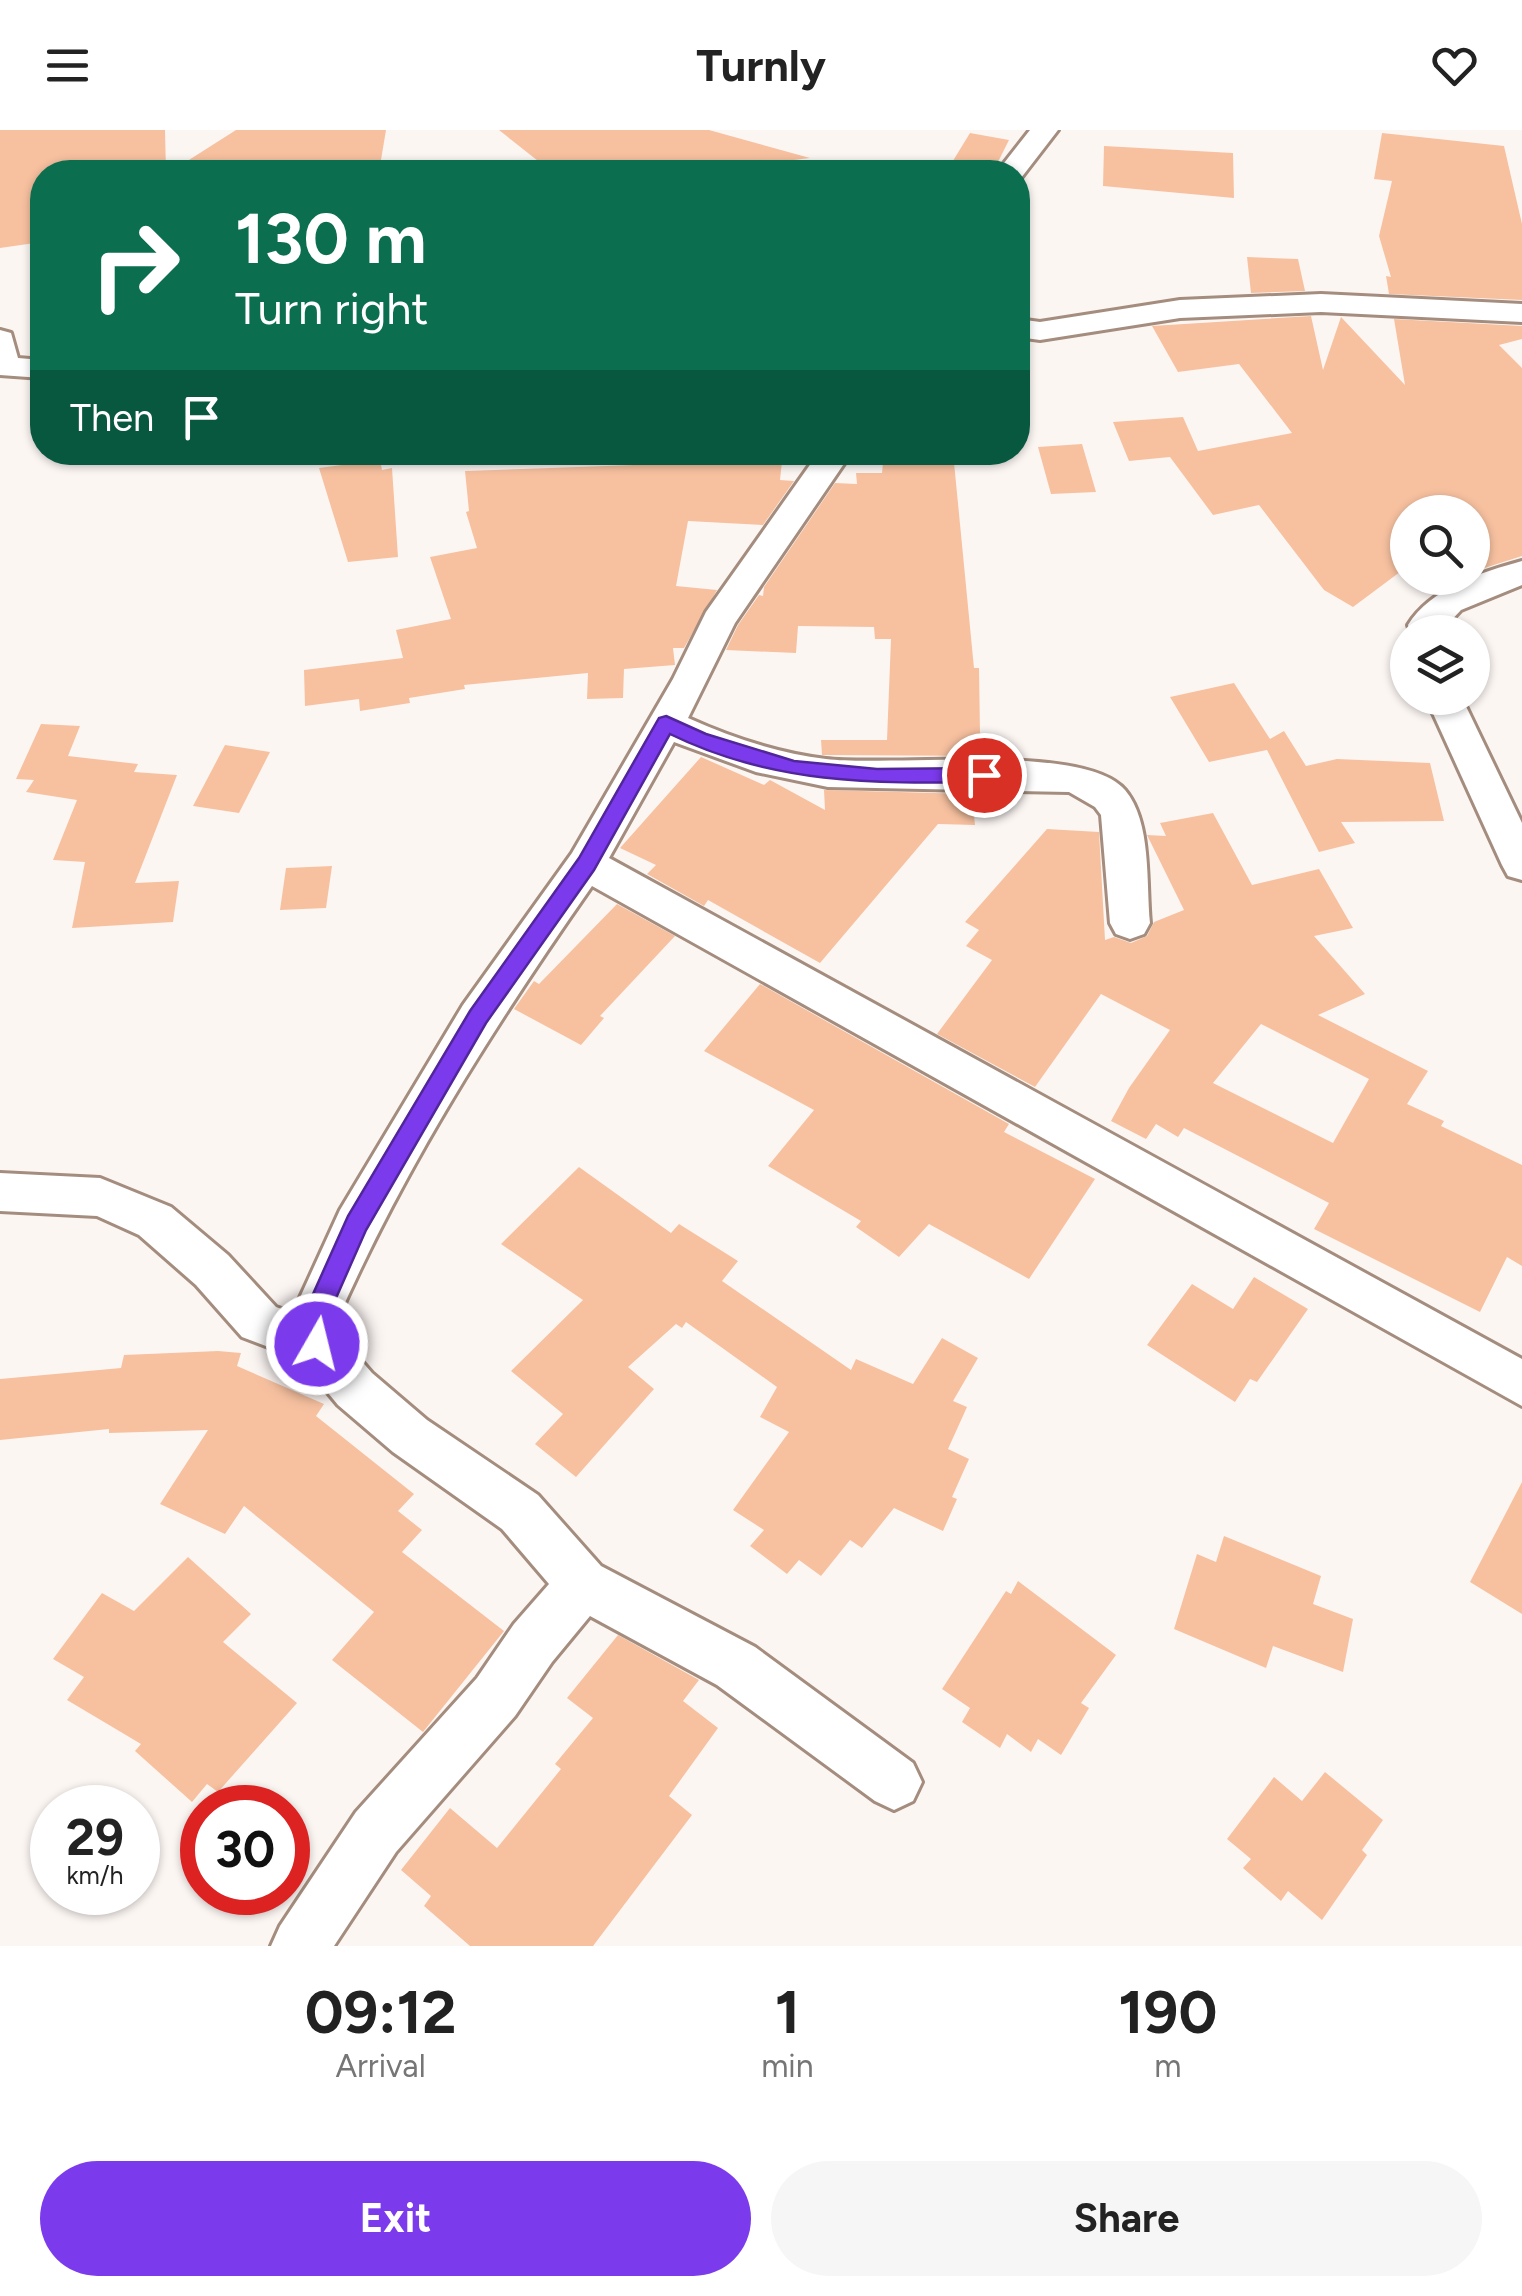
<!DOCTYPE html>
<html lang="en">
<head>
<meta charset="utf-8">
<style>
	body { margin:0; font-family:Figtree,sans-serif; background:#f6f6f6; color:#222; height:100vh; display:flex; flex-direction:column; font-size:38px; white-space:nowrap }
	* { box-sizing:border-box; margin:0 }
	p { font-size:32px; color:#767676 }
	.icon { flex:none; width:55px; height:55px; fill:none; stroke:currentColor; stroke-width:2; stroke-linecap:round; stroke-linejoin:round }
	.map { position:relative; height:1816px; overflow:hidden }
	.sheet { display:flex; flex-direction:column; background:#fff; flex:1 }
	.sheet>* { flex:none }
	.guide { position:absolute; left:30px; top:30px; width:1000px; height:305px; border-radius:40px; box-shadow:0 2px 8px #0004; background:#0b6e4f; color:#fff; overflow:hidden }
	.buttons { position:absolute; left:1390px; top:365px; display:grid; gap:20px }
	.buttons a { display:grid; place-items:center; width:100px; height:100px; border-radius:50%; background:#fff; box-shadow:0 2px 8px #0004; font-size:50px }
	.speed { position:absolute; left:30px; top:1655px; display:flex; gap:20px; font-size:50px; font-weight:700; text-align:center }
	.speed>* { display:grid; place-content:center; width:130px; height:130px; border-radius:50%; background:#fff; box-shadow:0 2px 8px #0004; line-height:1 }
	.speed small { font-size:25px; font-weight:400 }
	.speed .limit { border:15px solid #d22; background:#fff; color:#111 }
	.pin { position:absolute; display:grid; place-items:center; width:85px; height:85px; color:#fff; margin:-42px; border:5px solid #fff; border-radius:50%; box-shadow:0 2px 10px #0007 }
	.me { position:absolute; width:110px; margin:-55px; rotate:8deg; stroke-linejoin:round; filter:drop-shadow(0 0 8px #0008) }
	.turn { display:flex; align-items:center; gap:35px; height:210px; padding:0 40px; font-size:45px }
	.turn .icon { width:130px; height:130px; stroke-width:2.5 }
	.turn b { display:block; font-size:70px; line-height:85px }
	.then { display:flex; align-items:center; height:95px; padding:0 40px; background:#0003; gap:20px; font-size:38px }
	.eta { display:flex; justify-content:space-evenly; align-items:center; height:170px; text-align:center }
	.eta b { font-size:60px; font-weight:700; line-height:70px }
	.button { display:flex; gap:20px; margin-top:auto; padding:20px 40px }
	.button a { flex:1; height:115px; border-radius:60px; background:#7c3aed; color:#fff; font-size:40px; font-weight:700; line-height:115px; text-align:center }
	.button a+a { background:#f6f6f6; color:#222 }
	header { display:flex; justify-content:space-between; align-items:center; height:130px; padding:0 40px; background:#fff; font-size:45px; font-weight:700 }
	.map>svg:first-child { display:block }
	.building { fill:#f7c1a0; fill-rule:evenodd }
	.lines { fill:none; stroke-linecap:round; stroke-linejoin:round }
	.street-casing { stroke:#a48d7e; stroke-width:6 }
	.street { fill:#fff; fill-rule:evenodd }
	.route { fill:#7c3aed; stroke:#51269a; stroke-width:2.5 }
</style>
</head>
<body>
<header><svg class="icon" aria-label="menu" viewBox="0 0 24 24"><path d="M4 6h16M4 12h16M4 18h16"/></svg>Turnly<svg class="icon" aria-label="heart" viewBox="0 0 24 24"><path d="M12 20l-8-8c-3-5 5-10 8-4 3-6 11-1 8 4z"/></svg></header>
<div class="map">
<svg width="1522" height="1816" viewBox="0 0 1522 1816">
	<rect width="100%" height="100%" fill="#fcf6f3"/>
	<g class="building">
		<path d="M0,0h165l1,42h-124v70l-42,6z"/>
		<path d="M236,0h150l-7,42h-209z"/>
		<path d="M499,0h210l101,28 -110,14h-148z"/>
		<path d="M970,3l39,7 -16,32 -42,-8z"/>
		<path d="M1382,3l122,13 18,78v76l-133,-6 -3,-18 5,1 -12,-41 13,-55 -18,-2z"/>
		<path d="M1104,16l129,7 1,45 -131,-12z"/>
		<path d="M1247,127l51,2 7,32 -54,2z"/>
		<path d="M1311,186l12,54 18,-53 64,68 -11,-66 128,7v13l-23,6 23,23v188l-50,16v-60h-64v54l-55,41 -29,-17 -65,-85 -46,10 -43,-58 -41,4 -16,-39 70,-5 15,34 94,-18 -53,-69 -61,8 -26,-46z"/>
		<path d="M1082,314l14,48 -45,2 -13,-47z"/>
		<path d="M633,322h150l-3,28 14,1 -31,44 -75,-4 -12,65 41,4 -33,58h-11l2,17 -51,4 -1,29 -36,1 1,-26 -124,12 1,4 -56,9 1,5 -50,8 -1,-12 -54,7 -1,-36 99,-12 -7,-28 55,-11 -21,-62 47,-9 -11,-36 3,-1 -4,-40 169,-6z"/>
		<path d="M884,322h69l21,216h5l1,65 22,16 -10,7 -170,-1 -1,-15h66l4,-101h-16l-1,-12 -76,-1 -2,27 -70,-3 12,-25 21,-30 4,1 1,-9 71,-104 22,1 -1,-11h26z"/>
		<path d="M380,330l2,10 10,-2 6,89 -50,5 -29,-94z"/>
		<path d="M1234,553l36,56 14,-8 22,35 31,-7 93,4 14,58 -103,1 14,21 -36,9 -52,-102 -58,12 -39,-65z"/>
		<path d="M41,594l39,2 -12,30 70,8 -4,8 43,3 -42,108 44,-2 -6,41 -101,6 13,-66 -32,-2 24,-60 -51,-8 8,-12 -18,-1z"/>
		<path d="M225,615l45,7 -31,61 -46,-7z"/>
		<path d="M701,627l63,28 6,-5 55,30 -1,-20 148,4 3,31 -37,-1 -118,139 -112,-63 -4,6 -57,-32 9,-9 -36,-17z"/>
		<path d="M1213,683l39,72 67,-16 34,59 -39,8 51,58 -47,21 110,56 -21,33 37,17 -3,5 81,39v101l-15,-9 -27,55 -166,-83 15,-26 -145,-75 -6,9 -22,-13 -10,15 -35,-18 18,-33 41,-58 -69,-36 -66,93 -98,-53 55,-74 -26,-14 13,-16 -14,-8 82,-93 52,3 6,108 9,-3 17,6 16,-7 7,-14 30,-12 -37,-75 19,1 -6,-13zM1261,894l108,55 -36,64 -120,-60z"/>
		<path d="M332,736l-6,42 -46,2 6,-42z"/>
		<path d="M617,774l58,32 -75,80 4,2 -23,27 -67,-36 20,-28 5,3z"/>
		<path d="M760,854l249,140 -5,8 91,47 -66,100 -100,-55 -30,33 -43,-30 5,-6 -93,-55 46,-56 -110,-59z"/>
		<path d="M579,1037l92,66 8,-9 59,37 -16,20 129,89 5,-11 57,25 29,-46 36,20 -25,43 14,6 -19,42 21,10 -17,38 5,2 -14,32 -49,-23 -32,40 -12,-8 -29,36 -22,-16 -12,14 -37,-28 14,-16 -31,-20 56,-78 -29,-15 17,-30 -91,-65 -4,6 -6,-4 -48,43 26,22 -78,88 -41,-33 28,-30 -52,-43 72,-71 -82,-56z"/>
		<path d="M1254,1147l54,32 -51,73 -7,-3 -15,23 -88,-57 45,-61 41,25z"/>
		<path d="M218,1221l23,2 -4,13 87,38 -8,12 98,78 -16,17 24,19 -20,22 102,79 -81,101 -91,-72 42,-48 -130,-106 -19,28 -65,-30 48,-74 -99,3v-4l-109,11v-61l121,-11 3,-13z"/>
		<path d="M1522,1352v132l-52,-32z"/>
		<path d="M1224,1406l97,40 -8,28 40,15 -10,53 -70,-26 -7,22 -92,-39 23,-75 19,8z"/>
		<path d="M188,1427l63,57 -28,28 74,61 -79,89 -11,-8 -15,18 -57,-51 6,-7 -74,-44 17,-23 -31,-18 49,-66 32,18z"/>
		<path d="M1018,1451l98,74 -35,48 8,5 -28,47 -23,-16 -7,13 -24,-18 -7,14 -38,-26 8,-14 -28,-19 64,-98 5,3z"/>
		<path d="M618,1505l81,45 -16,21 35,27 -49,68 23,19 -99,131h-123l-46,-40 7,-10 -30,-26 49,-62 47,40 64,-79 -6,-5 38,-46 -26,-20z"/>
		<path d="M1325,1642l58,48 -21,30 5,5 -45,65 -34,-29 -7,10 -38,-33 8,-9 -24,-20 47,-62 28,24z"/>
	</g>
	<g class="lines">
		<defs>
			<g id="street">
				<path d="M1030,0h28l-37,48 -3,1v-7h-21z"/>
				<path d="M1321,164l201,10v18l-201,-10 -141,6 -140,22 -22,-3v-18l22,3 140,-22z"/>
				<path d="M0,200l11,3 7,25 24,2v18l-42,-3z"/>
				<path d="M819,322h33l-117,171 -47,95c44,20 90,35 138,41 66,8 258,-17 299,31 27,32 21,93 25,133l-6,11 -14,5 -14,-5 -6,-11 -9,-108 -6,-8 -26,-15 -241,-5 -72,-15 -82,-30 -65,116 913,501v47l-930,-520c-97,139 -188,281 -256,437l2,11 34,39 55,47 111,75 63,71 154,81 158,116 9,19 -9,19 -19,9 -19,-9 -158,-116 -127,-69 -38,46 -37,54 -119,136 -62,94h-63l9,-20 76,-114 121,-134 37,-54 35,-40 -47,-55 -109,-77 -55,-47 -38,-46 -58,-22 -46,-52 -57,-50 -42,-19 -97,-5v-38l100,5 71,29 57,48 48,52 17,6 47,-103 123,-205 109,-152 101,-174 33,-67z"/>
				<path d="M1522,431v24l-61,25 -17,18v4h-34l-2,-7c23,-37 74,-53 114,-64z"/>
				<path d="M1426,568h36l60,125v57l-14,-4 -6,-11z"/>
			</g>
		</defs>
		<use href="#street" class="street-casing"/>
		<use href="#street" class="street"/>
	</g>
	<path class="route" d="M666,586l40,18 88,27 83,8 107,-1 10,7 -10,7c-111,2 -212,2 -314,-48l-76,136 -108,153 -120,207 -41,93 5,21 -4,8 -9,4 -9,-4 -8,-29 48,-107 122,-205 109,-153 80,-140z"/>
</svg>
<div class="buttons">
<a><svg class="icon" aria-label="search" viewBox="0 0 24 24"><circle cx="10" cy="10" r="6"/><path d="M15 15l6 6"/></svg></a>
<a><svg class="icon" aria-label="layers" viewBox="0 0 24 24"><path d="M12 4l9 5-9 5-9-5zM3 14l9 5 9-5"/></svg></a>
</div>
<div class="speed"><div>29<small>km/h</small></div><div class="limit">30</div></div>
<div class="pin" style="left:984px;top:645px;background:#d93025"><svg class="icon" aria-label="arrive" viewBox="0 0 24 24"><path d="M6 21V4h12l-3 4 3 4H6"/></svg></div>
<svg class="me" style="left:317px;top:1214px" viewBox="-20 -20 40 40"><circle r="17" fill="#7c3aed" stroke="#fff" stroke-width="3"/><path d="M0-11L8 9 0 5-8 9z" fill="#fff"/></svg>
<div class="guide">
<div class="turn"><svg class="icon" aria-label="right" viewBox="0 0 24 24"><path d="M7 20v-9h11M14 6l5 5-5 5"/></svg><div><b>130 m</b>Turn right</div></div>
<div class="then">Then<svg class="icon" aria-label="arrive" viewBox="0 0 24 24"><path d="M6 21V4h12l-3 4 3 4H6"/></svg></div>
</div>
</div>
<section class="sheet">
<div class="eta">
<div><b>09:12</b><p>Arrival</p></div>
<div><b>1</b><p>min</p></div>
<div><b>190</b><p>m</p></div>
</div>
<div class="button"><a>Exit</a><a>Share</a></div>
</section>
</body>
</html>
